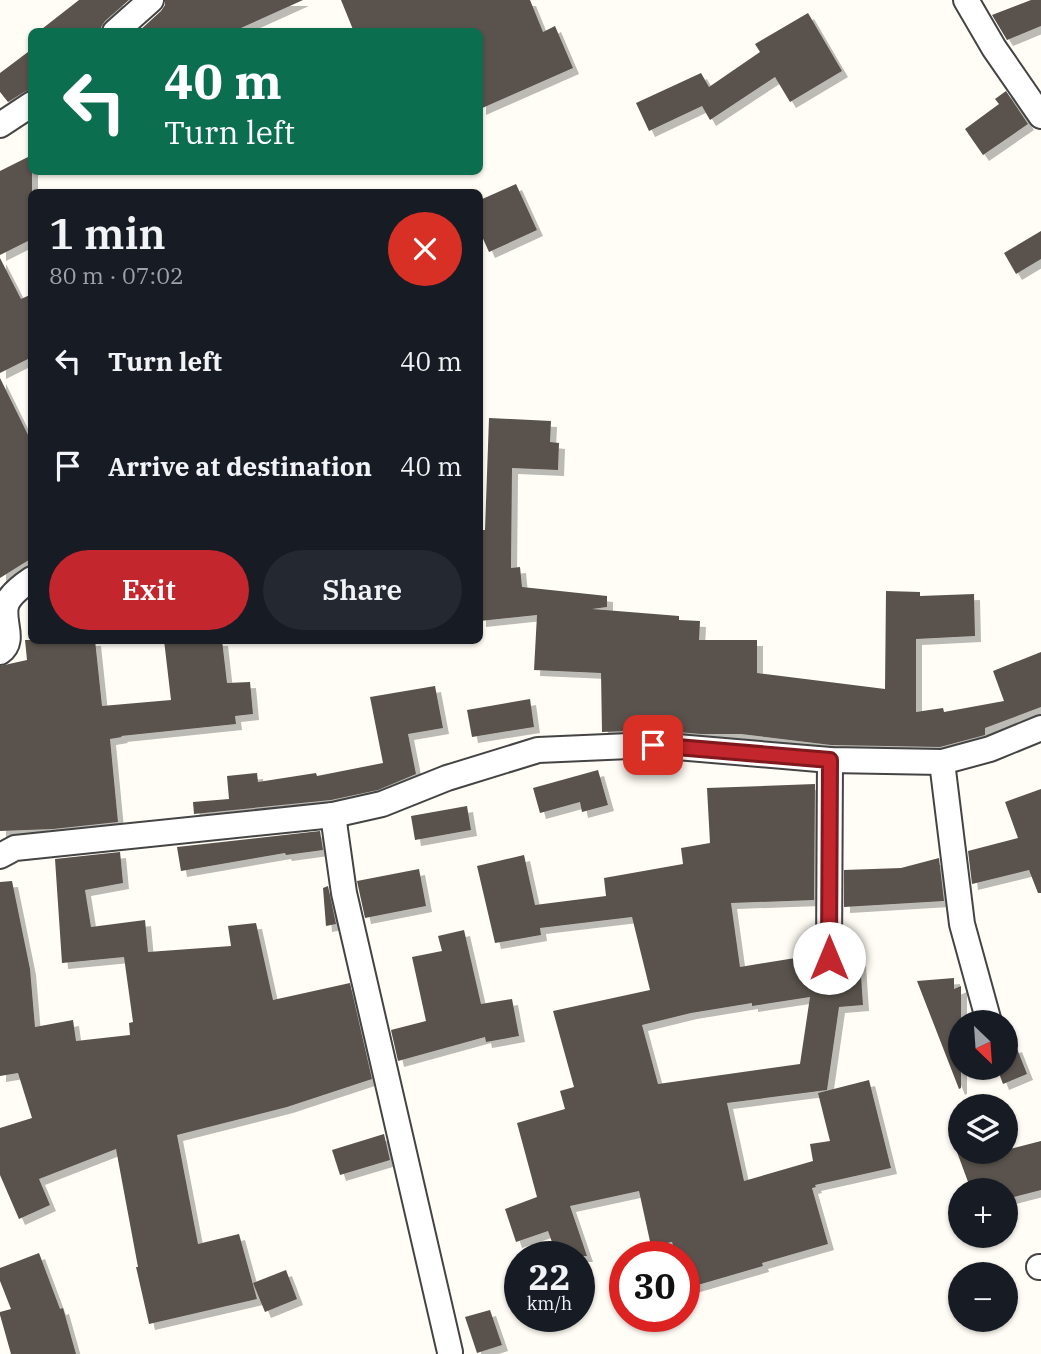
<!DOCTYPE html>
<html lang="en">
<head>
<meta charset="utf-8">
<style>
	body { margin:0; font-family:"IBM Plex Serif",serif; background:#242831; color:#f1f3f6; height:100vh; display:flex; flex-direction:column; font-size:26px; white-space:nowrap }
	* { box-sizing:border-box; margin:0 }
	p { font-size:23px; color:#9ea1a6 }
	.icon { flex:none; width:38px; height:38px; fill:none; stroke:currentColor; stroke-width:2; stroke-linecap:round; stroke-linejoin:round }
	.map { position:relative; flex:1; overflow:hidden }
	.panel { position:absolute; left:28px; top:189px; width:455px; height:455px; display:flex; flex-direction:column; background:#171b24; border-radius:10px; box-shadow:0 2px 5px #0004 }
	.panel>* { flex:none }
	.top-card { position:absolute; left:28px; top:28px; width:455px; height:147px; border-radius:10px; box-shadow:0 2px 5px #0004; background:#0b6e4f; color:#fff; overflow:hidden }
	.needle { width:46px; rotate:155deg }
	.buttons { position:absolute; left:948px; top:1010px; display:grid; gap:14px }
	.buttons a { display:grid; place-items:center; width:70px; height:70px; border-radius:50%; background:#171b24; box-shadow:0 2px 5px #0004; font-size:35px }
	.speed { position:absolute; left:504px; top:1241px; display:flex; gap:14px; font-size:35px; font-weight:700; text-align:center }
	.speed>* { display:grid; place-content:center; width:91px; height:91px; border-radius:50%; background:#171b24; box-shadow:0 2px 5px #0004; line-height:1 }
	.speed small { font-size:18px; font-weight:400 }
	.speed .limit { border:10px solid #d22; background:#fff; color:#111 }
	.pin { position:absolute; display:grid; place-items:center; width:60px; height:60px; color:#fff; margin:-30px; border-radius:14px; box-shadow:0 4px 10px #0006 }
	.me { position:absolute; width:77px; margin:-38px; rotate:0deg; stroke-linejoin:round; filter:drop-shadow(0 0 5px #0008) }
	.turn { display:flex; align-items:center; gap:24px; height:147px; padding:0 21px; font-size:32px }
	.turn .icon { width:91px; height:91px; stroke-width:2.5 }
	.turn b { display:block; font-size:49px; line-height:60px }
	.round { display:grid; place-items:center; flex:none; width:74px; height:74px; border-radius:37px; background:#242831 }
	.overview { display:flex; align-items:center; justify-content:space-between; height:119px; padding:0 21px }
	h1 { font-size:42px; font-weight:600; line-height:52px }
	.cta { display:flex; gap:14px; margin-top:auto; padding:14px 21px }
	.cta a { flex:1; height:80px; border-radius:42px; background:#c4262e; color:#fff; font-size:28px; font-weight:600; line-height:80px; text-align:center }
	.cta a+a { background:#242831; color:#f1f3f6 }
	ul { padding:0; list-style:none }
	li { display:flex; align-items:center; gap:21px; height:105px; padding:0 21px }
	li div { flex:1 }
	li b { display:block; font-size:26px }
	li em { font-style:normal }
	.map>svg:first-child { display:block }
	.building { fill:#5a524d; fill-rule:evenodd; filter:url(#shadow) }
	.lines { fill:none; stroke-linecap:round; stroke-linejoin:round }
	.street-casing { stroke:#444; stroke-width:28 }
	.street { stroke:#fff; stroke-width:24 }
	.route-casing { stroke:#7f191e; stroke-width:18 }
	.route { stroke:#c4262e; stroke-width:12 }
</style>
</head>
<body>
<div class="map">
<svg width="1041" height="1354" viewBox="0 0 1041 1354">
	<defs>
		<filter id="shadow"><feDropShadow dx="6" dy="6" stdDeviation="0" flood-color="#0004"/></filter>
	</defs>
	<rect width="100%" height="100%" fill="#fffdf5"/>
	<g class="building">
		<path d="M79,0h50l-24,21 -4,6v5h-63z"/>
		<path d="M165,0h138l-71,32h-94l23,-21 4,-6z"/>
		<path d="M341,0h189l13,32 12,-6 18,42 -93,41v-77h-126z"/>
		<path d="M1031,0h10v26l-34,14 -15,-25z"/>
		<path d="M808,13l34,58 -52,31 -15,-25 -65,43 -8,-14 -53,25 -13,-28 65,-30 8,14 51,-35 -5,-8z"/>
		<path d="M32,49v40l-8,3 -16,10 -8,-10v-19z"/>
		<path d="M1006,91l22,33 -45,31 -18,-26 34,-25 -4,-5z"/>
		<path d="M32,155v84l-32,16v-84z"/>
		<path d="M516,184l21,46 -48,22 -9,-20v-32z"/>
		<path d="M1041,231v28l-25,15 -12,-21z"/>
		<path d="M0,258l21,41 11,-5v63l-32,16z"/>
		<path d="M0,378l32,65v115l-32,20z"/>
		<path d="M489,418l62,3 -1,21 9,1 -1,27 -46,-2 -1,100 9,-1 2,20 85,9v11l-15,2 87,7v4l21,1 -1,19h58v33l128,16 1,-98 34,1v4l54,-2 1,42 -59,3v73l27,-4 1,4 60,-11 -11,-30 48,-19v55l-56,21v7l-45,12 -109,-2 -90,-11h-40l-47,-4 -52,2 -1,-59 -67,-3 3,-55 -57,6v-91h5z"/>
		<path d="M25,640h70l7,66 69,-6 -7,-60h58l5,43 23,-1 3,32 -18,2 1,8 -115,12 1,1 -12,2 8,83 -65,7 -53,2v-165l27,-6z"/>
		<path d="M435,686l8,42 -35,6 8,40 -38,16 -47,10 -137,14 -1,-12 36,-3 -2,-23 30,-3 1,9 58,-9 1,3 66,-13 -13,-66z"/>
		<path d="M530,699l4,28 -62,10 -5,-27z"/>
		<path d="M598,770l10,35 -26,7 -2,-10 -40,11 -7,-25z"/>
		<path d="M815,784l-1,116 -83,3 9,64 74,-12 2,11 6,5 8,2 7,-3 6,-8 17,-2 3,45 -24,2 -12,83 -100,13 17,78 69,-20 -3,-17 20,-3 -12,-48 51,-13 22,88 -76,17 1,2 -4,1 16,56 -66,19 1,3 -79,23v-33h-8l-4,-14 -21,4 -12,-55 -69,15 17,50h-30l-9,-25 -32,11 -11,-33 32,-12 -20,-74 48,-14 -5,-18 14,-4 -21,-76 97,-21 -18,-73 -92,11 1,7 -46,8 -18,-77 47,-11 11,50 71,-9 -2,-18 79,-14 -2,-16 29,-5 -3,-55zM810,997l-10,67 -142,20 -16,-59 49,-12 61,-10v3z"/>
		<path d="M1041,789v104h-3l-9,-23 -57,14 -4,-33 50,-13 -13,-36z"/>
		<path d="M467,806l4,24 -56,10 -4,-24z"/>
		<path d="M320,831l3,19 -37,5 -1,-2 -104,18 -4,-24z"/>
		<path d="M120,852l3,31 -38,7 6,37 54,-7 3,32 83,-6 -3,-20 28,-3 17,77 77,-17 22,96 -85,28 -110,28 21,109 41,-10 18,65 -108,25 -13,-57h2l-22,-118 -77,30 11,26 -31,14 -19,-44v-47l32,-10 -14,-45 -18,3v-194l12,-1 18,88 5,58 38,-7 3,21 54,-6 -1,-12 4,-1 -9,-65 -62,6 -7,-104z"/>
		<path d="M939,858l5,43 -100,6v-37l57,-2z"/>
		<path d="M419,869l7,37 -61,12 -8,-37z"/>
		<path d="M328,886l8,38 -10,2 -3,-38z"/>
		<path d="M464,930l17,74 31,-5 7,37 -33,6 -1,-5 -87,24 -7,-31 35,-9 -14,-64 30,-6 -4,-15z"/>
		<path d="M954,978v11l7,-3v102l-2,1 -42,-108z"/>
		<path d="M1016,1046l11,28 -24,10 -6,-16h9v-18z"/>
		<path d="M384,1134l6,26 -50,15 -8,-25z"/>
		<path d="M1041,1141v49l-35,9v-9h-35l-14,-38h49v-2z"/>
		<path d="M39,1253l21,56 3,-1 13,46h-65l-11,-39v-3l11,-3 -11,-28v-13z"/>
		<path d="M286,1270l11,29 -32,13 -12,-29z"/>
		<path d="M490,1310l12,35 -25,8 -12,-36z"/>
	</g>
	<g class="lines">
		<defs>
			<g id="street">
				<path d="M966,0l28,48 47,68"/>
				<path d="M115,32l36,-32"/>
				<path d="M0,125l32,-21"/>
				<path d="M0,652c17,-12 0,-32 7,-49 4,-9 16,-18 25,-24"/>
				<path d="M942,762l20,162 27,98"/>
				<path d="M333,815l11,78 106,459"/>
				<path d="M0,856l15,-8 318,-33 49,-11 65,-26 91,-28 115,-5 177,15 112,2 48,-13 51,-21"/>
				<path d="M829,958l1,-198"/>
				<path d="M1039,1267h2"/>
			</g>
		</defs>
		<use href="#street" class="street-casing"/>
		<use href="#street" class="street"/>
	</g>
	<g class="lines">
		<defs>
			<path id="route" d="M653,745l177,15 -1,198"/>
		</defs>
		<use href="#route" class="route-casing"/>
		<use href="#route" class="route"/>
	</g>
</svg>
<div class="buttons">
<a><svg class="needle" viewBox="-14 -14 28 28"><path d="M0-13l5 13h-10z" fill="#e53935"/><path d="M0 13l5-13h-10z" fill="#9ea1a6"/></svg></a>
<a><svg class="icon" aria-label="layers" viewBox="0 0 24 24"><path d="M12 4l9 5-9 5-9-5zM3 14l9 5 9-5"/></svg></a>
<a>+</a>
<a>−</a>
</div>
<div class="speed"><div>22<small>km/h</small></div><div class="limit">30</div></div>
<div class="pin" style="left:653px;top:745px;background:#d93025"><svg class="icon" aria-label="arrive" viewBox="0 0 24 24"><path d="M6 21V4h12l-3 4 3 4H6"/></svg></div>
<svg class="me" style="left:829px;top:958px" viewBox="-20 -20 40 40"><circle r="19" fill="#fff"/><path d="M0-13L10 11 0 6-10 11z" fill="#c4262e"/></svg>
<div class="top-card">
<div class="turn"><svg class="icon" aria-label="left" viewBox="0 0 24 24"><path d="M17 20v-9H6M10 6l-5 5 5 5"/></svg><div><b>40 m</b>Turn left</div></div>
</div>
<section class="panel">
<div class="overview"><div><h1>1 min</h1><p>80 m · 07:02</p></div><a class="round" style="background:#d93025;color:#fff"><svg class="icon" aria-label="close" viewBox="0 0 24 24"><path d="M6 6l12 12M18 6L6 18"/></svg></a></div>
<ul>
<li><svg class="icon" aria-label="left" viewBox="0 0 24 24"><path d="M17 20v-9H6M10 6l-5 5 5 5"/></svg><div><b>Turn left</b></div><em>40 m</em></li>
<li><svg class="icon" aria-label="arrive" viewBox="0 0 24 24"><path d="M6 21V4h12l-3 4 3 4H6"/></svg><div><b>Arrive at destination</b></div><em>40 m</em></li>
</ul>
<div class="cta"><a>Exit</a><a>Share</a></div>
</section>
</div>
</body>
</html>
